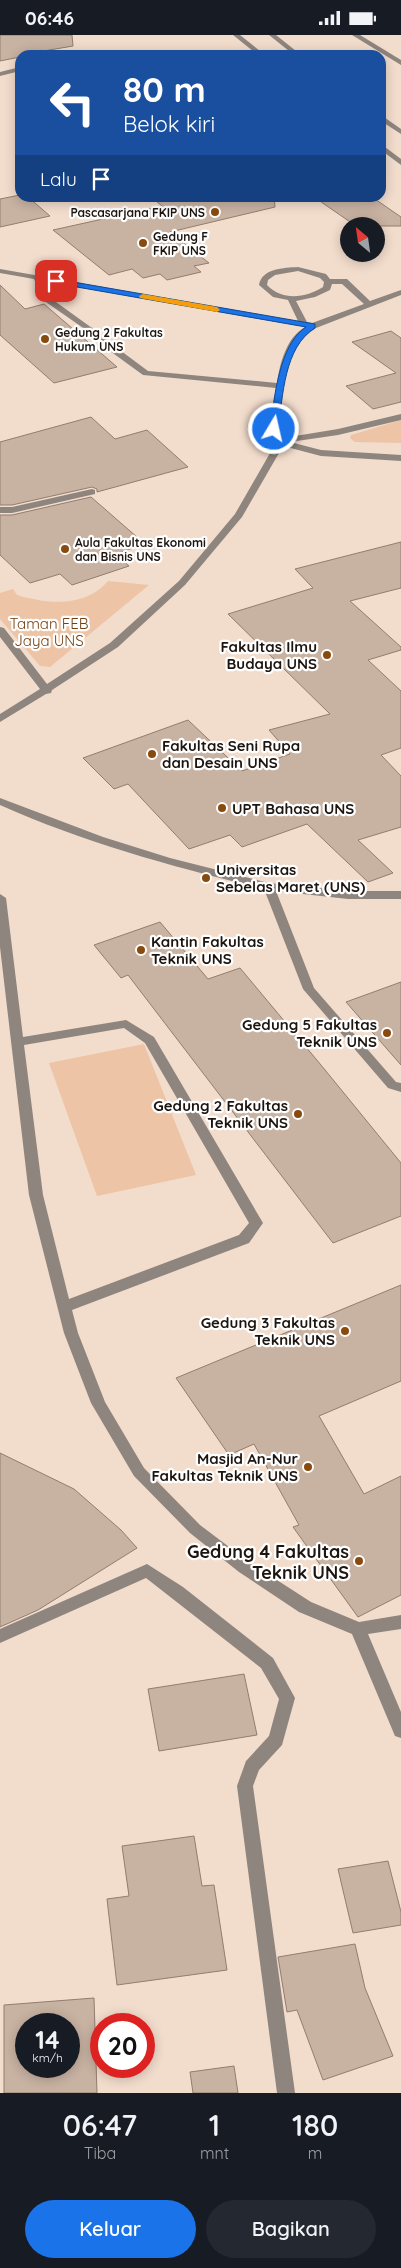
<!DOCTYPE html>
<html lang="id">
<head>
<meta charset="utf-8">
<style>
	body { margin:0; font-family:Quicksand,sans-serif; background:#242831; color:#f1f3f6; height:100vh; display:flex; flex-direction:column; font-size:19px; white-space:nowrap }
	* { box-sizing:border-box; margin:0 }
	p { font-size:16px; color:#9ea1a6 }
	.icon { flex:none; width:28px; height:28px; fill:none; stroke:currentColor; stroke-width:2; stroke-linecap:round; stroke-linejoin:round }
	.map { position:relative; height:2058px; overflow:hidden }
	.side { display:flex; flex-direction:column; background:#171b24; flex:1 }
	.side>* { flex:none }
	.hud { position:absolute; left:15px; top:15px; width:371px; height:152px; border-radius:15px; box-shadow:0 2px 12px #0003; background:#1a4fa0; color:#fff; overflow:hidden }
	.needle { width:32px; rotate:331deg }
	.buttons { position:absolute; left:340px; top:182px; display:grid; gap:10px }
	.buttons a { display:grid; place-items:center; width:45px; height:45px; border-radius:50%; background:#171b24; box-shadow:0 2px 12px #0003; font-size:25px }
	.speed { position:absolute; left:15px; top:1978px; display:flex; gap:10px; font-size:25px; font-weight:700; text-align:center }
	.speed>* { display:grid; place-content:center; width:65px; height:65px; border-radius:50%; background:#171b24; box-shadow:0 2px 12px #0003; line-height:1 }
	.speed small { font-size:12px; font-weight:400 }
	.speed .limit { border:8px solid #d22; background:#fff; color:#111 }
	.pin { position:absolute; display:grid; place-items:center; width:42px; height:42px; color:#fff; margin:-21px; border-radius:10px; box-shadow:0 2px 8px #0006 }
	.me { position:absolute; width:55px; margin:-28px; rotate:9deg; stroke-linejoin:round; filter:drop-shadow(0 0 4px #0008) }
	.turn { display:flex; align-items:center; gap:18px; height:105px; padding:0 25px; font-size:22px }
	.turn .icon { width:65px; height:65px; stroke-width:2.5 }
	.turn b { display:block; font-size:35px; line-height:42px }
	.then { display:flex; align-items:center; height:48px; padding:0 25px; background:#0003; gap:10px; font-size:19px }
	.eta { display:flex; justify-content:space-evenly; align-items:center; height:85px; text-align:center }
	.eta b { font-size:30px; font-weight:600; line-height:35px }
	.button { display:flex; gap:10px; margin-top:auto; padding:10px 25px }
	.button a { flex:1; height:58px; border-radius:30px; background:#1a73e8; color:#fff; font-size:20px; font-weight:600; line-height:58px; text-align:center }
	.button a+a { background:#242831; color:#f1f3f6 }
	.status { display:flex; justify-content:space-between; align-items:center; height:35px; padding:0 25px; background:#171b24; direction:ltr }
	.status svg { height:14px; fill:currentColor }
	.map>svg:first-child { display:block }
	.green { fill:#eec4a6 }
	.building { fill:#c8b2a2; stroke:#927d6e; fill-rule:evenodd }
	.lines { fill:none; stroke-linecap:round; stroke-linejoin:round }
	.minor-tunnel { stroke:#d2beb0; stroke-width:8; stroke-dasharray:8 4; stroke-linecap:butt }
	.minor { fill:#8e857e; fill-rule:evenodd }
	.route { fill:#1a73e8; stroke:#114b97 }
	.slow { fill:#f59e0b }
	.poi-dot { fill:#894a0e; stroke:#fff; stroke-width:2 }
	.labels { text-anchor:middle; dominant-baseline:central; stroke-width:4.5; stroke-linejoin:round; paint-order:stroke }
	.far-poi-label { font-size:12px; font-weight:bold; fill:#1d150f; stroke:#fff; text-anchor:start }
	.park-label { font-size:15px; fill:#744010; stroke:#fff }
	.poi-label { font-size:15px; font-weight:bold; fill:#1d150f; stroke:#fff; text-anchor:end }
	.near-poi-label { font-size:18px; font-weight:bold; fill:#1d150f; stroke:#fff; text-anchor:end }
</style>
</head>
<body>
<div class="status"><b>06:46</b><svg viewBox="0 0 49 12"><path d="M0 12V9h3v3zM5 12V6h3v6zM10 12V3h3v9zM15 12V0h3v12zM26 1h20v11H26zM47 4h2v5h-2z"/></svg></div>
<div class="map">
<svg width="401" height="2058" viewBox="0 0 401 2058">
	<rect width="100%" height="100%" fill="#f2dccc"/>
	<g class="green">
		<path d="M401,385v23l-46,-1 -5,-4 1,-3z"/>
		<path d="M108,546l41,4 -99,82 -10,-1 -40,-47v-26l13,-4 4,6c30,9 68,13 91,-14z"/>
		<path d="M144,1009l52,131 -99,21 -48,-133z"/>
	</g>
	<g class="building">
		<path d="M0,0h72l1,11 -53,9v2l-20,4z"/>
		<path d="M20,160v2h8l22,19 -50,11v-28z"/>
		<path d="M151,162h123l1,10 -105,25 39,31 -15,3 7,6 -34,8 -7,-6 -17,4 -11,-9 -23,6 -56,-45 109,-24z"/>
		<path d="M314,162h58l29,20v9h-45z"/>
		<path d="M0,250l25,24 19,-5 73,63 -63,16 -54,-48z"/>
		<path d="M391,296l10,7v64l-28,7 -27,-23 50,-13 -44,-31z"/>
		<path d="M91,382l24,22 32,-9 41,37 -91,25v-3l-5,-2 -80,18h-12v-63z"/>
		<path d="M91,462l54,47 -30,10 14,12 -57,19 -12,-11 -30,9 -30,-28v-40h12z"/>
		<path d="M401,507v46l-51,13 51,46v3l-33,10 33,31v57l-20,7 20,21v51l-43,13 35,33 -25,9 -61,-58 -65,23 -12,-12 -41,14 -61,-65 -14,5 -31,-31 105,-38 54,51 48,-17 -21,-24 61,-16 -102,-100 85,-26 -18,-19z"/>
		<path d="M160,887l48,57 32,-11 81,97 80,98v53l-68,27 -205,-268 -7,3 -27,-33z"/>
		<path d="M401,947v83l-55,-63z"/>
		<path d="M401,1250v96l-82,35 45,78 37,-18v119l-43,22 -65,-90 6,-2 -45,-81 -25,11 -53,-77z"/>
		<path d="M0,1418l74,36 47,41 16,18 -99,62 -38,17z"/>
		<path d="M244,1639l13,61 -98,16 -11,-62z"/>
		<path d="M194,1801l8,50 12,-1 13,85 -110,15 -10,-86 22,-3 -7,-50z"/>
		<path d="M388,1826l13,51v13l-48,8 -15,-64z"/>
		<path d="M355,1909l10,44 28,68 -70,24 -26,-70 -10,2 -9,-55z"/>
		<path d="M94,1963l3,95h-93v-88zM26,1989h43v42h-43z"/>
		<path d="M234,2031l4,27h-45l-3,-21z"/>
	</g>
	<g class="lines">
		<path class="minor-tunnel" d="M89,295l13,11"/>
		<g class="minor">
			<path d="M233,0h7l25,20h-7z"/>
			<path d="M269,0h7l25,20h-7z"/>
			<path d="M352,0h8l41,25v5z"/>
			<path d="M20,32v4l-20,5v-4z"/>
			<path d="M381,80l20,14v5l-20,-13z"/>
			<path d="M381,109l20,15v6l-20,-15z"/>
			<path d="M298,232l28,7 4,5h17l23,22 31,-11v5l-85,33c-33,19 -33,67 -38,101l5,9 55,-9 63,-15v6l-63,15 -48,7 31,8 80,5v6l-80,-5 -38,-10 -41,71 -57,68 -67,62 -66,43 -1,3 -5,1 -46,28v-8l40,-25 -40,-52v-10l4,1 43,56 63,-41 69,-62 56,-67 42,-73 -7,-12 6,-41 -133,-13 -44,-32v-4h6l43,32 129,12c3,-20 9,-45 28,-56l-263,-46 7,16 43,31 1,2 -4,2 -46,-32 -9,-21 -34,-6v-4l298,52 -10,-21 -15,-3 -14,-12c3,-17 25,-17 39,-18zM298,236l22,7 4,4 -1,5c-17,11 -41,14 -56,-2l1,-5 7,-5zM332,249h10l22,20 -52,19 -5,-1 -11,-21 19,-4 15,-7z"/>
			<path d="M92,454l3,1v4l-83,19h-12v-6h12z"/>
			<path d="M0,763l103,39 67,21 99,25 79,8h53v8h-53l-72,-8 38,97 82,94 5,1v9l-13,-4 -85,-99 -39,-100c-90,-22 -179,-46 -264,-84z"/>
			<path d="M0,859l6,4 17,139 103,-17 28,17 109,186 -14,20 -177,67 6,23 27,69 39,66 56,57 49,37 62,40 48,20 42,-7v14l-33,5 33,78v26l-6,-2 -43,-102 -53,-22 -60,-40 -49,-39 -56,-57 -43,-73 -27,-70 -35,-138 -29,-248zM124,993l21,15 104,180 -10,12 -170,64 -26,-104 -19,-150z"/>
			<path d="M147,1529l36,23 90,71 22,40 -13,47 -23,25 -6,16 42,307h-18l-40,-307 9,-25 23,-25 10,-37 -18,-31 -115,-90 -146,65v-14z"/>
		</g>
	</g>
	<path class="route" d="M56,244l259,45v4c-31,19 -32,68 -37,101l-4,2 -4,-2c4,-29 9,-85 36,-102l-252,-44v-4z"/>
	<path class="slow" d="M143,259l74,13 3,3 -3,2 -77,-14 -1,-2z"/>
	<g class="poi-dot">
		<circle cx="215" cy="177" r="5"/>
		<circle cx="143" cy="208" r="5"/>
		<circle cx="45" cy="304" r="5"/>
		<circle cx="65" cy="514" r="5"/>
		<circle cx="327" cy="620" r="5"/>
		<circle cx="152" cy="719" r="5"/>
		<circle cx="222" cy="773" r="5"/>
		<circle cx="206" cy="843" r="5"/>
		<circle cx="141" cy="915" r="5"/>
		<circle cx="387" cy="998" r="5"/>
		<circle cx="298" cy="1079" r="5"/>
		<circle cx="345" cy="1296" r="5"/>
		<circle cx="308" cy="1432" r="5"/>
		<circle cx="359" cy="1526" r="5"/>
	</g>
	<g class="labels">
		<g class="far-poi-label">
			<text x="205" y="177" text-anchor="end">Pascasarjana FKIP UNS</text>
			<text x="153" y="201">Gedung F<tspan x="153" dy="14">FKIP UNS</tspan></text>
			<text x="55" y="297">Gedung 2 Fakultas<tspan x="55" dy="14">Hukum UNS</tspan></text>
			<text x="75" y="507">Aula Fakultas Ekonomi<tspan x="75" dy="14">dan Bisnis UNS</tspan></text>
		</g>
		<g class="park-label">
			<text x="49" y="588">Taman FEB<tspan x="49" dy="17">Jaya UNS</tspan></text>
		</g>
		<g class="poi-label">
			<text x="317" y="611">Fakultas Ilmu<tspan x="317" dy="17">Budaya UNS</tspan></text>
			<text x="162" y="710" text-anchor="start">Fakultas Seni Rupa<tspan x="162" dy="17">dan Desain UNS</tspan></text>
			<text x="232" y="773" text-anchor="start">UPT Bahasa UNS</text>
			<text x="216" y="834" text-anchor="start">Universitas<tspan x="216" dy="17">Sebelas Maret (UNS)</tspan></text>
			<text x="151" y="906" text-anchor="start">Kantin Fakultas<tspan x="151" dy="17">Teknik UNS</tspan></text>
			<text x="377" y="989">Gedung 5 Fakultas<tspan x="377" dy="17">Teknik UNS</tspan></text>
			<text x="288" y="1070">Gedung 2 Fakultas<tspan x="288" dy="17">Teknik UNS</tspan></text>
			<text x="335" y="1287">Gedung 3 Fakultas<tspan x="335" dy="17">Teknik UNS</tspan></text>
			<text x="298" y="1423">Masjid An-Nur<tspan x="298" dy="17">Fakultas Teknik UNS</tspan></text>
		</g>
		<g class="near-poi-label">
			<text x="349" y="1516">Gedung 4 Fakultas<tspan x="349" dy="21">Teknik UNS</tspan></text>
		</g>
	</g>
</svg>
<div class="buttons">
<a><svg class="needle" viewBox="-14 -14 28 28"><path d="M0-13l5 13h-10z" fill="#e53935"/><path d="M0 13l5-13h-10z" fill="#9ea1a6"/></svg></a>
</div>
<div class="speed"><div>14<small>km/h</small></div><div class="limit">20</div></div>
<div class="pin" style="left:56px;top:246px;background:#d93025"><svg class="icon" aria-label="arrive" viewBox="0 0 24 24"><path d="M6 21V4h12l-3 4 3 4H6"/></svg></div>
<svg class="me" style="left:274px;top:394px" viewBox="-20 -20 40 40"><circle r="17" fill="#1a73e8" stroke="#fff" stroke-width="3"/><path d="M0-11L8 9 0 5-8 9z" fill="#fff"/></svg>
<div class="hud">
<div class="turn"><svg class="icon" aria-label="left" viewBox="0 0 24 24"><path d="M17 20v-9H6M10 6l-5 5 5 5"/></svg><div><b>80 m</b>Belok kiri</div></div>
<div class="then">Lalu<svg class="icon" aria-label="arrive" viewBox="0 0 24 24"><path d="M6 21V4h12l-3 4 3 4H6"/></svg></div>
</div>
</div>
<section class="side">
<div class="eta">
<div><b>06:47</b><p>Tiba</p></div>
<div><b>1</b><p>mnt</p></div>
<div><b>180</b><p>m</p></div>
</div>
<div class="button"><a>Keluar</a><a>Bagikan</a></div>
</section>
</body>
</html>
